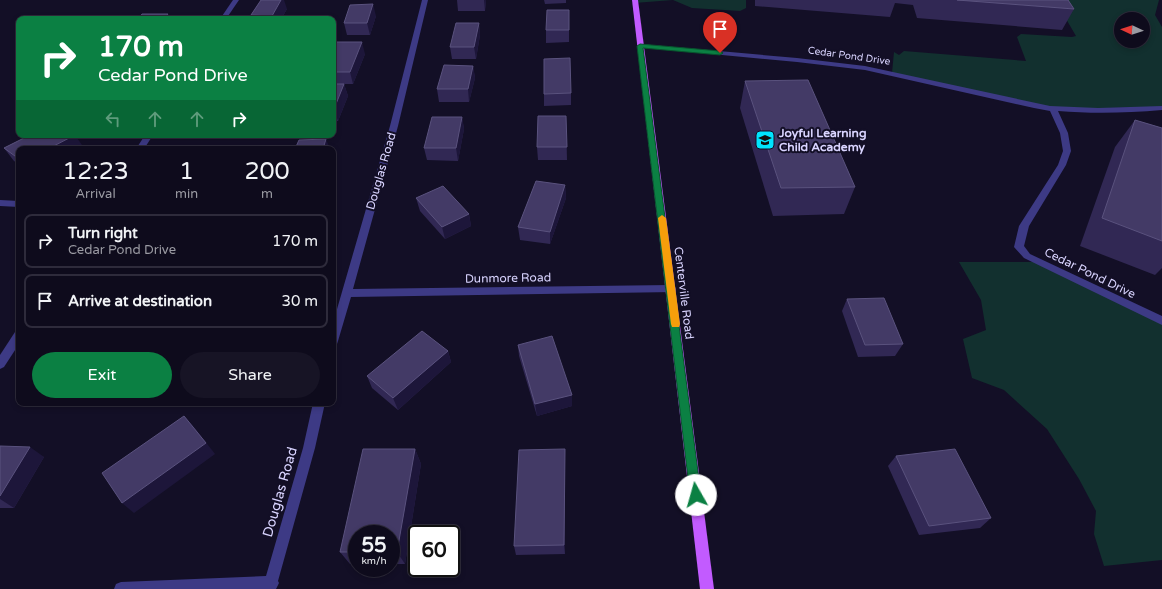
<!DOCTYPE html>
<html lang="en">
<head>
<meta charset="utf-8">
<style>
	body { margin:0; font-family:"Varela Round",sans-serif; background:#171425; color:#f1f3f6; height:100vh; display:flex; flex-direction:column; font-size:15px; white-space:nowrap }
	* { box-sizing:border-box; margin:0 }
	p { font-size:13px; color:#9b9ba3 }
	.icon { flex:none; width:22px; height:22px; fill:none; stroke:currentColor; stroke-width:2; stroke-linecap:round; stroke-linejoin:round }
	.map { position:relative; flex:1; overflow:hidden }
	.details { position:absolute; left:16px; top:146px; width:320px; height:260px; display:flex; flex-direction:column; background:#0e0b1c; border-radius:8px; box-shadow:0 2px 6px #0003,0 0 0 1px #2e2b3b }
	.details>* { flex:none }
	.banner { position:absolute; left:16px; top:16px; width:320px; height:122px; border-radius:8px; box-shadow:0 2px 6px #0003,0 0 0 1px #2e2b3b; background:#0b8043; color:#fff; overflow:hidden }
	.needle { width:26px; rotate:274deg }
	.buttons { position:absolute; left:1114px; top:12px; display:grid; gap:8px }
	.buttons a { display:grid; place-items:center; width:36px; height:36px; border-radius:50%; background:#0e0b1c; box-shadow:0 2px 6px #0003,0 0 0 1px #2e2b3b; font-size:20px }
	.speed { position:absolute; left:348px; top:525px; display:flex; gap:8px; font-size:20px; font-weight:700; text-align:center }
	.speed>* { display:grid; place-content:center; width:52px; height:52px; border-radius:50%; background:#0e0b1c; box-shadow:0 2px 6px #0003,0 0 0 1px #2e2b3b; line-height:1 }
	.speed small { font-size:10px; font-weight:400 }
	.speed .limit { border:2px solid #111; border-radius:6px; background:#fff; color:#111 }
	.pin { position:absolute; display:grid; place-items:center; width:34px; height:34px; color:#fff; margin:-41px -17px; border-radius:50% 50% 50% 0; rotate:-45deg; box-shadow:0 0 4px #0007 }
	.pin .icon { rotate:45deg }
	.me { position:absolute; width:44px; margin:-22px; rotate:353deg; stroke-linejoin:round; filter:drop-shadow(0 0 3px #0008) }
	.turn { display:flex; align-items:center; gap:14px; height:84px; padding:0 16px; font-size:18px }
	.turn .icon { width:52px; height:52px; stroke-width:2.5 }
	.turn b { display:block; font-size:28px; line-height:34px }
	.lanes { display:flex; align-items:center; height:38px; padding:0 16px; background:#0003; justify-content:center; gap:20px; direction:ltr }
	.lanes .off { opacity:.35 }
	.eta { display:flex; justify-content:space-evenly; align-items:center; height:68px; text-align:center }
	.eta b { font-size:24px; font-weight:600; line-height:28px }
	.action { display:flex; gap:8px; margin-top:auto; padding:8px 16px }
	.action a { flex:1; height:46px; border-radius:24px; background:#0b8043; color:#fff; font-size:16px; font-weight:600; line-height:46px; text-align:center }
	.action a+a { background:#171425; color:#f1f3f6 }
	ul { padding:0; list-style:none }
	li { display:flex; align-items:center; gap:12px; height:54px; margin:0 8px 6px; padding:0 8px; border:2px solid #2e2b3b; border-radius:8px }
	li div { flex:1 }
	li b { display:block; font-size:15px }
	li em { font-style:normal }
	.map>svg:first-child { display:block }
	.green { fill:#12302f; fill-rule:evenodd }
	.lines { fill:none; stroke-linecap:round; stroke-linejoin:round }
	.minor { fill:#3d3a85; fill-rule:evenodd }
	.major { fill:#c25bff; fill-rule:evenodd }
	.wall { fill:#312854 }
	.shaded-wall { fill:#1d163a }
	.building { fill:#433a66; stroke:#5a527e }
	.route { fill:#0b8043; stroke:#07532c }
	.slow { fill:#f59e0b }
	.labels { text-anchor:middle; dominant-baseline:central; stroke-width:4; stroke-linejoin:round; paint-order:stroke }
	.far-street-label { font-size:10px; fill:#d9d4ff; stroke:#130f26 }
	.poi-label { font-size:12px; font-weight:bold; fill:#d9d4ff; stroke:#130f26; text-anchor:start }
	.street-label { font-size:12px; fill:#d9d4ff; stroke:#130f26 }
	.near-street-label { font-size:14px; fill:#d9d4ff; stroke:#130f26 }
</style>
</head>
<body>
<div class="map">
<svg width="1162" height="589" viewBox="0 0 1162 589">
	<rect width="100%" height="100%" fill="#130f26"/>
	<g class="green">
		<path d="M634,0h112v8l-6,3 -48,-3 -19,-8 -39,3z"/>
		<path d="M1055,0h104l-4,15 7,12v80l-111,2 -159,-36 2,-21 5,3 5,-4 122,10 -9,-24 4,-3 51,3 4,-1zM1121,19h22v22h-22z"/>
		<path d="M959,262h77l126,61v237l-58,6 -10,-32 2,-23 -17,-32 -32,-50 -43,-39 -32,-12 -9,-39 23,-9 -5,-30z"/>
	</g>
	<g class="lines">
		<g class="minor">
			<path d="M233,0h6l-13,19h-6z"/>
			<path d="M422,0h6l-30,126 -45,163 318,-4 4,1 1,3 -1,3 -324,5 -13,44 -1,3 -4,1v-22l57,-197z"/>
			<path d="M640,44l157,14 68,8 185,40 48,2 64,-2v4c-35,3 -69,4 -104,1l10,22 3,18 -5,14 -37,61 -5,20 6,8 132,62v9l-138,-67 -10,-11 5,-21 39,-61 5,-14 -3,-18 -10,-22 -16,-3 -169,-38 -68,-8 -159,-15 -1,-1z"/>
			<path d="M145,135h8l-9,14h-8z"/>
			<path d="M0,200l19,1v6l-19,-1z"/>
			<path d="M19,331v13l-15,23 -4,2v-14l15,-23z"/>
			<path d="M313,403h12l-10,45 -37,133 1,2 -3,6h-162l2,-5 5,-2 145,-6 37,-128z"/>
		</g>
		<path class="major" d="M632,0h6l76,589h-14z"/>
	</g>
	<g class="wall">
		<path d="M457,0h29l-1,11h-27z"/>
		<path d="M544,0h22v3l-21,1z"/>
		<path d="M755,0h313l6,9 -12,21 -145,-12 -4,-13 -18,-2 -5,14 -135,-11z"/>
		<path d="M287,9l-6,10h-29l-1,-4z"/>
		<path d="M569,10v32l-23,1v-13z"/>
		<path d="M376,16l-6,19h-23l-3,-12z"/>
		<path d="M479,23l1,12 -4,24h-24l-2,-12z"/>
		<path d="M333,44l32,10 -12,30h-9l4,12 -10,25h-5z"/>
		<path d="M473,66l2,12 -6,24h-30l-2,-13z"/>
		<path d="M745,81l110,106 -11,27 -71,2 -33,-108z"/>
		<path d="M571,93v12l-27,1v-12z"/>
		<path d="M566,116l1,44h-29l-1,-13z"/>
		<path d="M462,117l2,12 -6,32 -31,-1 -3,-12z"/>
		<path d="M1135,120l27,8v140l-7,7 -75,-29 35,-99z"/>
		<path d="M4,148h80l-65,1v15l-5,-3z"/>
		<path d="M565,185l1,13 -16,46 -30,-4 -2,-13z"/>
		<path d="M416,198l53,16 2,12 -26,13 -25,-28z"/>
		<path d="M847,299l56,45 -8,12 -37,1 -16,-46z"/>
		<path d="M518,345l54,61 -35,10 -18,-60z"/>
		<path d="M448,351l3,11 -53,48 -26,-22 -5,-12z"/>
		<path d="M0,446l44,11 -30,51h-14z"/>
		<path d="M415,449l6,15 -16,100h-14v-30h-34v30h-7l-10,-12z"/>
		<path d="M565,449v105l-49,1 -2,-9z"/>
		<path d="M896,456l95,62 -11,10 -61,7 -31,-69z"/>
	</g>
	<g class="shaded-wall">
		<path d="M281,0h3l3,9 -6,10h-8l-1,-3z"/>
		<path d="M484,0h2l-1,11z"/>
		<path d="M373,4l3,12 -6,19 -3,-12z"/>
		<path d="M168,14l2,5h-6z"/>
		<path d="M479,23l1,12 -4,24 -2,-12z"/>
		<path d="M362,42l3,12 -12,30 -3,-12z"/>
		<path d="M473,66l2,12 -6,24 -1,-13z"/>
		<path d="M344,84l4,12 -10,25 -4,-12z"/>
		<path d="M462,117l2,12 -6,32 -2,-13z"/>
		<path d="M75,135l9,13 -2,1h-34z"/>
		<path d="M326,139l4,10h-7z"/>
		<path d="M565,185l1,13 -16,46v-12z"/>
		<path d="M469,214l2,12 -26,13 -3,-12z"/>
		<path d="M448,351l3,11 -53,48 -5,-12z"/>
		<path d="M572,395v11l-35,10 -2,-12z"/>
		<path d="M184,416l10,11 21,27 -81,59 -12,-10z"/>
		<path d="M30,447l14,10 -30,51 -14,-9v-3z"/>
		<path d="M415,449l6,15 -16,100 -8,-12z"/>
		<path d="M565,449v105l-1,-9z"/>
	</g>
	<g class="building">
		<path d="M261,0h20l-9,16 -21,-1z"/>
		<path d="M957,0h111l6,9z"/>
		<path d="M373,4l-6,19h-23l6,-18z"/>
		<path d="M547,10h22v20h-23z"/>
		<path d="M142,14h26l-4,5h-26z"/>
		<path d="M456,23h23l-5,24h-24z"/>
		<path d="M334,42h28l-12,30h-17v-28z"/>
		<path d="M570,58l1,35 -27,1v-35z"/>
		<path d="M444,65l29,1 -5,23h-31z"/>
		<path d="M808,80l47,107 -74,1 -36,-107z"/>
		<path d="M333,84h11l-10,25h-1z"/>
		<path d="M538,116h28l1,31h-30z"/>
		<path d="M432,117h30l-6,31h-32z"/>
		<path d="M1135,120l27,8v113l-60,-23z"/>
		<path d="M30,135h45l-27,14h-29v10l-15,-11z"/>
		<path d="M326,139l-3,10h-28l4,-9z"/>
		<path d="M536,181l29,4 -15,47 -32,-5z"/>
		<path d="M443,186l26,28 -27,13 -26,-29z"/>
		<path d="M884,298l19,46 -38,1 -18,-46z"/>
		<path d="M422,331l26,20 -55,47 -26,-22z"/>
		<path d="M552,336l20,59 -37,9 -17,-59z"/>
		<path d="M184,416l22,27 -84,60 -20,-30z"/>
		<path d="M0,446l30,1 -30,49z"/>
		<path d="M363,449h52l-18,103h-6v-18h-34v18h-17z"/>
		<path d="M565,449l-1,96 -50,1 5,-96z"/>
		<path d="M955,449l36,69 -62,8 -33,-70z"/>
	</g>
	<path class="route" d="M640,44l80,7 3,2 -3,2 -77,-7 58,447 -1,4 -4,1 -5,-1 -1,-4 -53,-449z"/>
	<path class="slow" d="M662,215l4,3 14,106 -1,3h-7l-1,-3 -13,-106z"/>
	<defs>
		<symbol id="school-square" viewBox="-11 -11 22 22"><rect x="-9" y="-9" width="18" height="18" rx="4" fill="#00e5ff" stroke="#130f26"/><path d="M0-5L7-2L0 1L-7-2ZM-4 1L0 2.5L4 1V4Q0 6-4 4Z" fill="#111"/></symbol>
	</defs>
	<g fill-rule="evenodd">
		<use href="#school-square" x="754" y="129" width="22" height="22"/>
	</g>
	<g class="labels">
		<g class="far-street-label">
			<text transform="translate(849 56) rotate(8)">Cedar Pond Drive</text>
		</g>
		<g class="poi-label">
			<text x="779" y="133">Joyful Learning<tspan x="779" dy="14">Child Academy</tspan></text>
		</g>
		<g class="street-label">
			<text transform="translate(381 171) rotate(-74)">Douglas Road</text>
			<text transform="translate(1090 273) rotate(26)">Cedar Pond Drive</text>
			<text transform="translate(508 278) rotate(-1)">Dunmore Road</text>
			<text transform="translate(684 293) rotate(83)">Centerville Road</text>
		</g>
		<g class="near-street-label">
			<text transform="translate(280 492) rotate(-74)">Douglas Road</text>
		</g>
	</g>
</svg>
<div class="buttons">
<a><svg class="needle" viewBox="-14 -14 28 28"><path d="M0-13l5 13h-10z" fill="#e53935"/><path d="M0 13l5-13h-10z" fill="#9b9ba3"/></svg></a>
</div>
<div class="speed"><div>55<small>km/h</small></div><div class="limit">60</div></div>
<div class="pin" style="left:720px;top:53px;background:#d93025"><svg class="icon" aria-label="arrive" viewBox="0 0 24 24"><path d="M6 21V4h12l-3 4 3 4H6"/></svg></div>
<svg class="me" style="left:696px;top:495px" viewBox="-20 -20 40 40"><circle r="19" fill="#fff"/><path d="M0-13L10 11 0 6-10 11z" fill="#0b8043"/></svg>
<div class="banner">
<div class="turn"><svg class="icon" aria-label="right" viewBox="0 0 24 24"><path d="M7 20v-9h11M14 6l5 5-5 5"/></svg><div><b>170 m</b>Cedar Pond Drive</div></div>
<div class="lanes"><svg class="icon off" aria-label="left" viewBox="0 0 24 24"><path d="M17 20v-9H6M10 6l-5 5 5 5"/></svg><svg class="icon off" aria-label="ahead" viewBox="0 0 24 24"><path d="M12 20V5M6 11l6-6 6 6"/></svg><svg class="icon off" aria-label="ahead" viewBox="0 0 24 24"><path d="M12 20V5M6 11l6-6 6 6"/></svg><svg class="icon" aria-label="right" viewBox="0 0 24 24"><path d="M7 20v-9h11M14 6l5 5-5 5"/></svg></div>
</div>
<section class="details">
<div class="eta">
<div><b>12:23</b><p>Arrival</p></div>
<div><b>1</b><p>min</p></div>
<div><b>200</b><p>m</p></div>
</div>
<ul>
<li><svg class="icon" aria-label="right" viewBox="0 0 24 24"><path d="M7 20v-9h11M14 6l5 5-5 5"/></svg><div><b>Turn right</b><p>Cedar Pond Drive</p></div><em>170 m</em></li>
<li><svg class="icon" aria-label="arrive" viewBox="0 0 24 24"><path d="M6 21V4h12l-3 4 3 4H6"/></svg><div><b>Arrive at destination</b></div><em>30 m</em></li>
</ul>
<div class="action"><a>Exit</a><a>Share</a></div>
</section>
</div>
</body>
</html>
